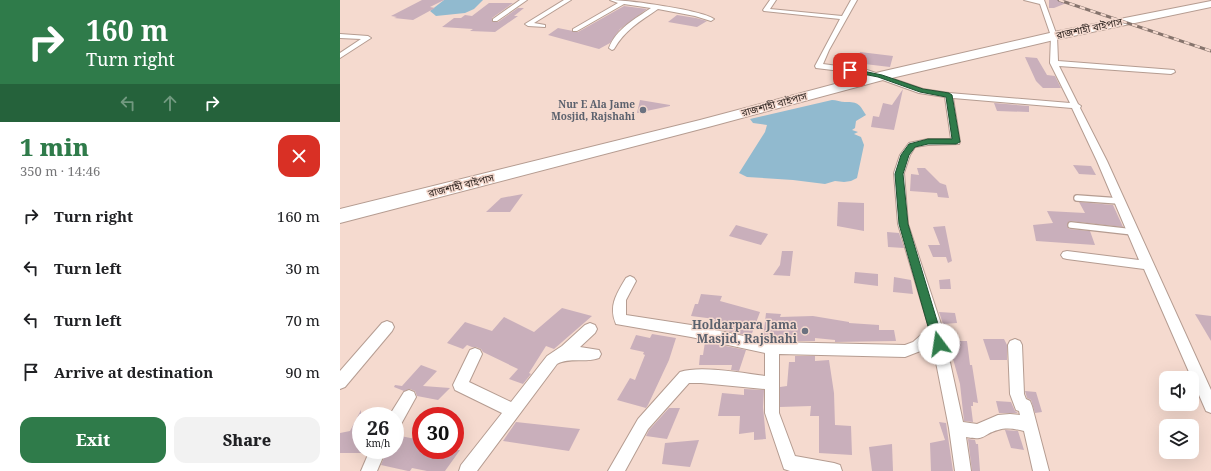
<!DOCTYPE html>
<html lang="en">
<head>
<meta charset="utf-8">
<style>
	body { margin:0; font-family:"Noto Serif","Noto Sans Bengali",serif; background:#f2f2f2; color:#202124; height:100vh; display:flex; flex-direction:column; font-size:15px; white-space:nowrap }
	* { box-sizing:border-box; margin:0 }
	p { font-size:13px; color:#757577 }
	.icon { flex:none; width:22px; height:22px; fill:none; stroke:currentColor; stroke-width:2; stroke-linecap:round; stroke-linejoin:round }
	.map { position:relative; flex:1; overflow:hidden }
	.side { display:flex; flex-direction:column; background:#fff; width:340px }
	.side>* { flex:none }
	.hud { background:#2f7b4a; color:#fff; overflow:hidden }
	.tools { position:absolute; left:819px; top:371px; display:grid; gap:8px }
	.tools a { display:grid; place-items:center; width:40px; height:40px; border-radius:8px; background:#fff; box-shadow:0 4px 16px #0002; font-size:20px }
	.speed { position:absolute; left:12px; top:407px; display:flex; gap:8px; font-size:20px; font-weight:700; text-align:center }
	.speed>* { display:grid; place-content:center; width:52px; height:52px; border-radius:50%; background:#fff; box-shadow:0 4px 16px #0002; line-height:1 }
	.speed small { font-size:10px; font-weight:400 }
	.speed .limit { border:6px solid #d22; background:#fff; color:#111 }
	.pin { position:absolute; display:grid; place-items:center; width:34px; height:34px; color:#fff; margin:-17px; border-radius:8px; box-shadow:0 2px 6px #0006 }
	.me { position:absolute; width:44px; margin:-22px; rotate:346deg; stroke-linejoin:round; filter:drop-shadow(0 0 3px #0008) }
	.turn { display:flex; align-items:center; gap:14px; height:84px; padding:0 20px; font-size:18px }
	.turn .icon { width:52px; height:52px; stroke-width:2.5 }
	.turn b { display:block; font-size:28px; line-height:34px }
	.lanes { display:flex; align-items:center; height:38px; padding:0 20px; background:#0003; justify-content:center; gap:20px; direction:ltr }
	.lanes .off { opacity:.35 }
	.round { display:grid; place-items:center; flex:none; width:42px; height:42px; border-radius:12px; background:#f2f2f2 }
	.headline { display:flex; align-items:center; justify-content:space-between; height:68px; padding:0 20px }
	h1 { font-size:24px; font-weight:800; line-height:30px; color:#2f7b4a }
	.button { display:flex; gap:8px; margin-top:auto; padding:8px 20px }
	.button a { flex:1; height:46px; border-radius:12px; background:#2f7b4a; color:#fff; font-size:16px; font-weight:800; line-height:46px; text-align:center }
	.button a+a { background:#f2f2f2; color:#202124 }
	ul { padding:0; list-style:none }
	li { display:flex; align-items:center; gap:12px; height:52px; padding:0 20px }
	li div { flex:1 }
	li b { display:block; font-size:15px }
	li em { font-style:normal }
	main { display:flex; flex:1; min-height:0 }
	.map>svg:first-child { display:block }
	.water { fill:#91bacf }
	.building { fill:#c9afbb }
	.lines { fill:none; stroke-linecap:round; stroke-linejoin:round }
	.lane-casing { stroke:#b59c91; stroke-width:8 }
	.street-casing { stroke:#b59c91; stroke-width:2 }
	.highway-casing { stroke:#b59c91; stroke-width:2 }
	.lane { stroke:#fff; stroke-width:5.5 }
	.street { fill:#fff; fill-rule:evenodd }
	.highway { fill:#fff; fill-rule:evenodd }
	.rail-casing { stroke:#86746d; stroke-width:3 }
	.rail { stroke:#f5dacf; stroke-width:2; stroke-dasharray:5.5; stroke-linecap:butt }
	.route { fill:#2f7b4a; stroke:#1f5030 }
	.worship-dot { fill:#6b7280; stroke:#f5dacf; stroke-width:1.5 }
	.labels { text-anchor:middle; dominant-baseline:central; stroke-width:3; stroke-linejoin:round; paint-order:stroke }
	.far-street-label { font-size:10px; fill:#322824; stroke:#f5dacf }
	.far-worship-label { font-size:10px; font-weight:bold; fill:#5b616d; stroke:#f5dacf; text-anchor:end }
	.worship-label { font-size:12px; font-weight:bold; fill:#5b616d; stroke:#f5dacf; text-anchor:end }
</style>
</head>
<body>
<main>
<section class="side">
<div class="hud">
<div class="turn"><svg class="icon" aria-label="right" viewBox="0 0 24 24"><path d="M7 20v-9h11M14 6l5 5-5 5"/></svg><div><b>160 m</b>Turn right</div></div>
<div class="lanes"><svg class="icon off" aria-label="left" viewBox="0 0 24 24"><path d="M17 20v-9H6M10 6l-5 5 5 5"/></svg><svg class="icon off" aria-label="ahead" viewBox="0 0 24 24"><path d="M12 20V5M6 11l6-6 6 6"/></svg><svg class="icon" aria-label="right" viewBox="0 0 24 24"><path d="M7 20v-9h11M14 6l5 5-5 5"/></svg></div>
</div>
<div class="headline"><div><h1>1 min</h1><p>350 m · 14:46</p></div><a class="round" style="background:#d93025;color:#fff"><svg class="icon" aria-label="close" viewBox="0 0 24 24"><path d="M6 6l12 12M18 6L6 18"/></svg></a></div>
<ul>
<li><svg class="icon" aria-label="right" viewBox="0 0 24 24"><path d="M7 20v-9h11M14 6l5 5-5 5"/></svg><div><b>Turn right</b></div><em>160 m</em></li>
<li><svg class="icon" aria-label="left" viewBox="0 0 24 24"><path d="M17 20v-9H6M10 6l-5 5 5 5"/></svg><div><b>Turn left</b></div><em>30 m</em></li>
<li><svg class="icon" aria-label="left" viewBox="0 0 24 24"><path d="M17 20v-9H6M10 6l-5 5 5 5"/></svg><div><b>Turn left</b></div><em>70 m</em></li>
<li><svg class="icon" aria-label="arrive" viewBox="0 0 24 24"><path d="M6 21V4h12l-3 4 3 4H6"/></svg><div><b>Arrive at destination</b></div><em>90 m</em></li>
</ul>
<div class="button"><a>Exit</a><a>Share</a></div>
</section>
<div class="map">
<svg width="871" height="471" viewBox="0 0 871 471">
	<rect width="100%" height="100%" fill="#f5dacf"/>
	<g class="water">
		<path d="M104,0h39l-9,9 -9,4 -29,3 -6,-5z"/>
		<path d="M492,100c4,0 9,2 13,2 14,0 14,2 21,13l-10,6 -1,7 -3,2 6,2 -4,2 7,3 3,8 -7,33 -6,3 -7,1 -9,-1 -10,3 -32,-4 -46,-3 -8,-4 26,-41 2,-7 -14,-2 -3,-4z"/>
	</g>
	<g class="building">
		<path d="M82,0h22l-14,7 5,1 -22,12 -19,-2 3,-1 -6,-1z"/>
		<path d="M709,0h13l7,2 -15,6h-5z"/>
		<path d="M149,3h24l-21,15v3l1,1h5l20,-14h6l-10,8h4l-23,16 -25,-1 3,-2 -31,-2 12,-9h7l4,-3 7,1z"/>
		<path d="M284,6l23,3 -27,20 -10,14 -11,6 -51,-14 10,-7 20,4z"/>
		<path d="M337,15l19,3 11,3 -10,6 -29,-5z"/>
		<path d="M520,52l33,4 -3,11 -34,-4z"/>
		<path d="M685,57l12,1 10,17 8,1 6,12h-18l-7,-7z"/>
		<path d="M563,89l-9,41 -23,-3 2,-11 6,1 4,-14 9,2z"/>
		<path d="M300,100l30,5v1l-33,7z"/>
		<path d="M654,103l35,3v6l-32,-1z"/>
		<path d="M733,165l18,1 5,9 -17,-1z"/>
		<path d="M577,168h8l15,15 6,2 3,13 -11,-1 -1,-4 -27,-2 1,-17 8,1z"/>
		<path d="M183,194l-13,18h-24l15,-14z"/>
		<path d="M498,202l26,1v28l-27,-5z"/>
		<path d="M739,202l34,3 10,22 -53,-6 -3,4 2,4 21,2 5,14 -59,-4 -3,-16 20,-2 -6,-12 38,2z"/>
		<path d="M396,225l32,9 -7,11 -32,-9z"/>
		<path d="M605,226l7,35 -4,2 -2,-6h-13l-5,-12h12l-7,-18z"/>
		<path d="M547,232l12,1 5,15 -16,-1z"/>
		<path d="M442,251h11l-3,25 -17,-1 7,-10z"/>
		<path d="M515,272l23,2v12l-24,-3z"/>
		<path d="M554,277l17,3 2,14 -20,-2z"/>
		<path d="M610,279l1,10h-11l-1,-9z"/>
		<path d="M361,294l21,2 -2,5 40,11 -9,24 -39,-8 3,-9 -24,-3 4,-12h3z"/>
		<path d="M222,308l30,8 -38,33 -8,-3 -17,27 2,1 -8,10 -14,-5 9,-10 -35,-17 -2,-3 -5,-2h-4l-5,-2 -4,4 -16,-6 18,-21 27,9 12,-14 30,15z"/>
		<path d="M599,312l16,1 2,10 -14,1z"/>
		<path d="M426,313l15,1 -1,3 33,-1 36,6v1l30,2v5h15l2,11 -61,1v-2l-20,-2v3h-41l-11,-2z"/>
		<path d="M855,314l16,2v25z"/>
		<path d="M312,334l24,4 -7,22 -21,45 -2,3 -29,-8 13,-22 5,2 10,-25 -2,-1 1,-2 -14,-3 6,-14 14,3z"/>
		<path d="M643,339h21l3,6v15h-17z"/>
		<path d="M608,341h19l3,24h2l6,38 -5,-1v4h-2l2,16 -9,-1 -4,-37z"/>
		<path d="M365,342l41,8 -7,21 -8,-1 1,-5h-33l1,-10h3z"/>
		<path d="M455,356h20v5l14,-1 5,33 1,32 16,1 1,29 -33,-2v-37h-9l1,-10 -31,1v-20l7,-1 2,-24h6z"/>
		<path d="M81,365l16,6 -14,15 27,2 -12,12 -21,-4 -2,-5 -5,-2 -6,2 -10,-4 1,-2 7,1z"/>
		<path d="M404,389l20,1 -1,17 3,32 -12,1v-8l-15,2 1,-18h-22l4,-23 22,2z"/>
		<path d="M685,391l11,1 6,20 -7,1 -4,-13 -4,-2z"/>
		<path d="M656,401l15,1 4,9 3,2h-19z"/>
		<path d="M329,408h11l-13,31 -21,-3 3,-6z"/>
		<path d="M21,410v43h-21v-20l10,-2z"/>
		<path d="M176,422l64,7 -11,22 -66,-10z"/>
		<path d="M599,422l7,1 7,48h-22l-1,-28 15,-3z"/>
		<path d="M665,430l13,1 6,19 -13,-2z"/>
		<path d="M55,435l26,5v10h39l-15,21h-18l-15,-3 -2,3h-2l-27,-6 6,-15h8z"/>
		<path d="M628,439l7,1 1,4h2l2,27h-8z"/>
		<path d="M359,440l-9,27 -28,-3 3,-21z"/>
		<path d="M552,444l1,27h-21l-3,-24z"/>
	</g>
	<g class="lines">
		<defs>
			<g id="lane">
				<path d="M737,198l42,3"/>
				<path d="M731,225l62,7"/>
			</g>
			<g id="street">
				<path d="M180,0h7l-30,21h-4v-2z"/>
				<path d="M224,0h7l-37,23 11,2v2l-17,-1 -3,-2z"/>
				<path d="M270,0c18,0 92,10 104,19l-3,2 -16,-5 -37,-7c-19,13 -33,21 -44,40l-2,1 -3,-2c7,-19 26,-29 42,-40l-27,-4 -47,27h-4v-2l45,-26z"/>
				<path d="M430,0h6l-6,9 72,7 9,-16h6l-28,50 -6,14 44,6 56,19 26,4 121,10 -20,-40 1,-27 -11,-32 -16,-4h20l13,36 1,25 116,9 1,2 -4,2 -112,-8 19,38 3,2 -1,2 27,53 104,229v23l-5,-2 -62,-142 -77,-10 -4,-1 -2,-3 2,-3 4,-1 72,9 -42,-99 -25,-53 -119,-10 7,44 -1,2 -31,1 -13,2 -5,8 -6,18 4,51 35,106 20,92 14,2 21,-9 12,-1 10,1 -1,-4 -3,-1 -6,-16 -2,-49 2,-4 5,-2 5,2 2,4 2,49 2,5 4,2 2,5 17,65h-16l-9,-40c-9,-2 -17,-4 -26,-1 -16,4 -11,11 -32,7l5,34h-16l-6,-43 -17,-86 -9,8 -18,7 -126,-3v59l16,43 39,7 6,2 2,6h-52l-6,-2 -19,-56v-24l-64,-6h-12l-41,46 -23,42h-17l30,-52 42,-47c20,-7 63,1 85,4v-23l-74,-16 -75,-13c-8,-18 1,-31 10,-46l4,-2 4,2 2,3 -10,19v15l65,10 81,17 133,3 8,-3 16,-14 -31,-104 -4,-51 6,-18 9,-12 19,-4h23l-6,-42 -26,-4 -53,-19 -50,-6 -1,-2 25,-47 -76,-8 -1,-1z"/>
				<path d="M0,34l28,2 3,2 -31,20v-5l21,-14 -21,-1z"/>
				<path d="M47,321l5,2 2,4 -2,4 -47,56 -5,2v-18l42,-48z"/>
				<path d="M250,323l5,2 2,4 -2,4 -15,14 19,3 2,4 -2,4c-13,5 -30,-1 -42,6l-80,107h-18l2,-6 41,-52 -47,-23 -2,-5 17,-35 5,-2 5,2 2,4 -13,28 42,20 36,-46 15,-10 23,-21z"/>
				<path d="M69,390l5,2 2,5 -16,29 -5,3v-13h-6l15,-24z"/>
				<path d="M30,450h16l-9,21h-16z"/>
			</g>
			<path id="highway" d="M871,1v6l-157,33 -171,40 -171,46 -372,97v-14l360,-89 180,-48 174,-40z"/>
		</defs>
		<use href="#lane" class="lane-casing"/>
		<use href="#street" class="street-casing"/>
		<use href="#highway" class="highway-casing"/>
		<use href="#lane" class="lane"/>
		<use href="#street" class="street"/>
		<use href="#highway" class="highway"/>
		<defs>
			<path id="rail" d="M719,0l152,51"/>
		</defs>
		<use href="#rail" class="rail-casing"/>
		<use href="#rail" class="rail"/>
	</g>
	<path class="route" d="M508,68l34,7 41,14 26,4 3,2 8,47 -4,2h-28l-13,3 -6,8 -6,19 5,50 36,120 -1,4 -4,1 -4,-1 -2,-4 -34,-120 -4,-50 6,-19 8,-11 19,-5h24l-6,-42 -26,-5 -42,-15 -30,-6z"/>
	<g class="worship-dot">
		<circle cx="303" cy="110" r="4"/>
		<circle cx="465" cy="331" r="4"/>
	</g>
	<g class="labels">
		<g class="far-street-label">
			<text transform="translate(749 28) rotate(-12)">রাজশাহী বাইপাস</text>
			<text transform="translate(434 104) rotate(-15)">রাজশাহী বাইপাস</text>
			<text transform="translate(121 185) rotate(-14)">রাজশাহী বাইপাস</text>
		</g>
		<g class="far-worship-label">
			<text x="295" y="104">Nur E Ala Jame<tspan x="295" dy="12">Mosjid, Rajshahi</tspan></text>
		</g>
		<g class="worship-label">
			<text x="457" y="324">Holdarpara Jama<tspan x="457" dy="14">Masjid, Rajshahi</tspan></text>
		</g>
	</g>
</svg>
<div class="tools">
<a><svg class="icon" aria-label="sound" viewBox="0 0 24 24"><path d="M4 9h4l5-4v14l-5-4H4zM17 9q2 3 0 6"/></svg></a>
<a><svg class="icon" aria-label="layers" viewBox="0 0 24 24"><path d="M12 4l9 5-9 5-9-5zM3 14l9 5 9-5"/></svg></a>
</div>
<div class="speed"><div>26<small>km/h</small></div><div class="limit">30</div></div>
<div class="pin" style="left:510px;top:70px;background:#d93025"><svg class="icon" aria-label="arrive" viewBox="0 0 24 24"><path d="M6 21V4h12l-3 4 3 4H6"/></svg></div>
<svg class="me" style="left:599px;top:344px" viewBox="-20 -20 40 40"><circle r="19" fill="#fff"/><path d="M0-13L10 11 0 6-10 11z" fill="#2f7b4a"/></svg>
</div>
</main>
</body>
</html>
